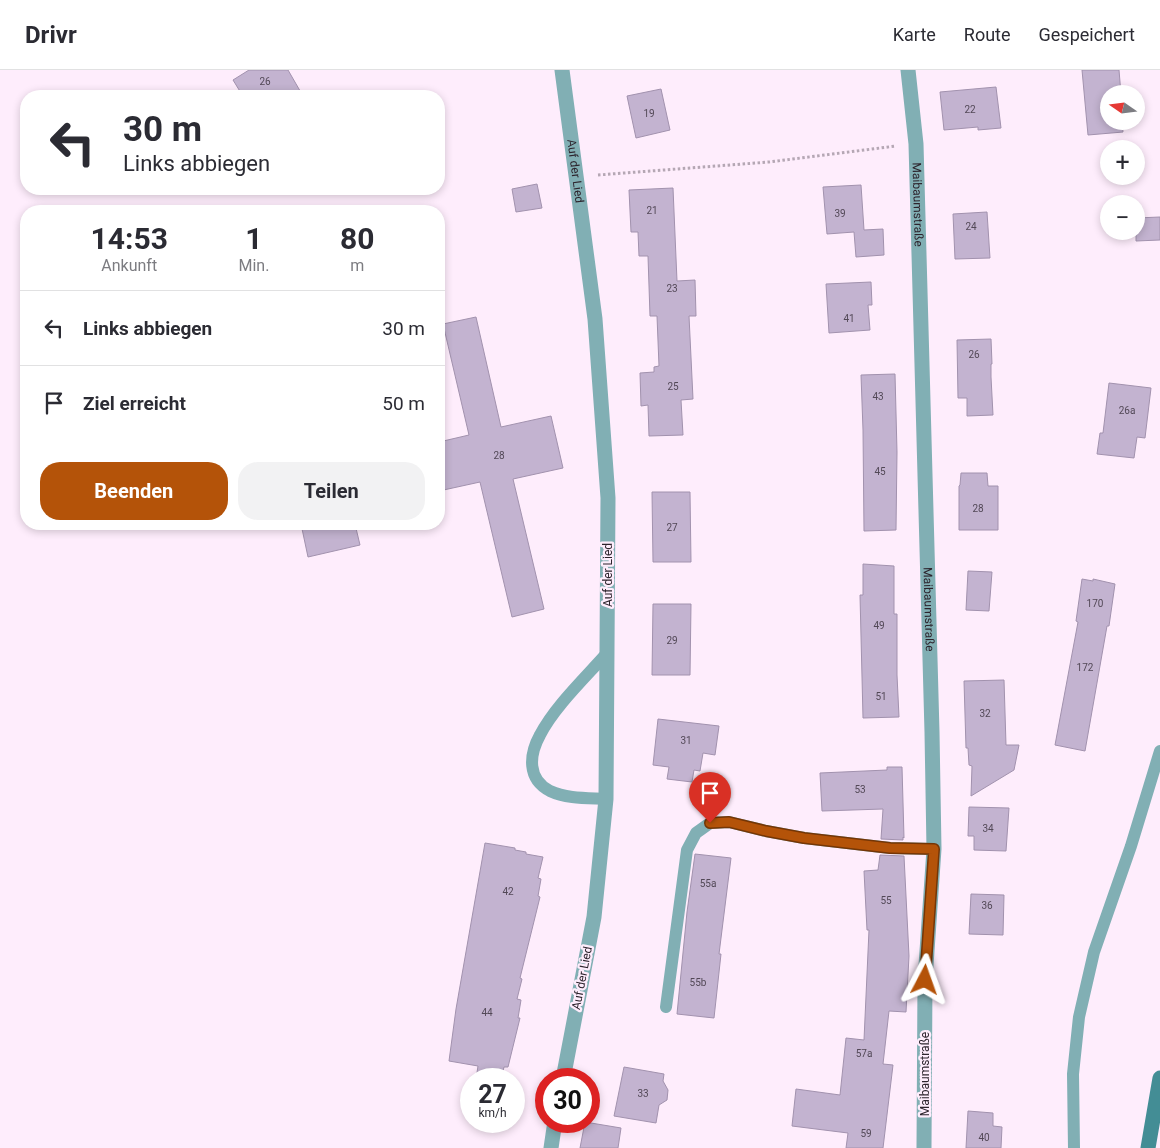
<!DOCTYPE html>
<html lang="de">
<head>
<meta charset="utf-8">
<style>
	body { margin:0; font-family:Roboto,sans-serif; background:#f2f2f3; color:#2b2b33; height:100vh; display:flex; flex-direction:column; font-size:19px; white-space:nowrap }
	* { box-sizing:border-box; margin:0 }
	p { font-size:16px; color:#7c7c81 }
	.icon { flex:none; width:28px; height:28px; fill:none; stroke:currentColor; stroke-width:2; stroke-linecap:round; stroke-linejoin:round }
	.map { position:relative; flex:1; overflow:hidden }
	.panel { position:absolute; left:20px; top:135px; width:425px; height:325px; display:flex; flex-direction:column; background:#fff; border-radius:20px; box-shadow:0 2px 8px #0003 }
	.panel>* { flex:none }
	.banner { position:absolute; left:20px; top:20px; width:425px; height:105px; border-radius:20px; box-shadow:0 2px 8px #0003; background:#fff; color:#2b2b33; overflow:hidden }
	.needle { width:32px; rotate:284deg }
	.controls { position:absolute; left:1100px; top:15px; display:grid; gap:10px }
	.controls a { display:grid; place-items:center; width:45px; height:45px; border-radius:50%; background:#fff; box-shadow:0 2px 8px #0003; font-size:25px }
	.speed { position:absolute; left:460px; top:998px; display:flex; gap:10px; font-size:25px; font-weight:700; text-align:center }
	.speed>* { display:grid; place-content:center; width:65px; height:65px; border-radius:50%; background:#fff; box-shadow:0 2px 8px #0003; line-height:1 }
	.speed small { font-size:12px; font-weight:400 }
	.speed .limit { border:8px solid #d22; background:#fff; color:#111 }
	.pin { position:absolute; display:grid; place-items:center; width:42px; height:42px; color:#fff; margin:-51px -21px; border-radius:50% 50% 50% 0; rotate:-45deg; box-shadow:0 0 5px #0007 }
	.pin .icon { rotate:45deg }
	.me { position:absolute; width:55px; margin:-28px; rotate:4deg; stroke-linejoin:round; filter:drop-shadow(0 0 4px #0008) }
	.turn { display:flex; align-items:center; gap:18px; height:105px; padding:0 20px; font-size:22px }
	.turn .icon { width:65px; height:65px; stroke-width:2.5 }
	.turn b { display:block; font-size:35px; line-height:42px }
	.eta { display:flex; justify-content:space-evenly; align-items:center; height:85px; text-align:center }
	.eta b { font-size:30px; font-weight:700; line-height:35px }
	.cta { display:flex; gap:10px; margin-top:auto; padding:10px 20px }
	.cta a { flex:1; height:58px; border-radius:20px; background:#b45309; color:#fff; font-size:20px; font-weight:700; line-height:58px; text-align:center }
	.cta a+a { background:#f2f2f3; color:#2b2b33 }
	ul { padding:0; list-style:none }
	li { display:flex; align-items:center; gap:15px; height:75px; padding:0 20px; border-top:1px solid #e1e1e2 }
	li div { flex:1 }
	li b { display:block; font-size:19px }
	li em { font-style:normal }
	header { display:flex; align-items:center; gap:30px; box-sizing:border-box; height:70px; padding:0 25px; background:#fff; border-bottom:1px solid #e1e1e2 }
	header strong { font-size:24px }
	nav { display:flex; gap:28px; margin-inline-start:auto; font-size:18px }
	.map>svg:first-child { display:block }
	.building { fill:#c3b3d0; stroke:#a292ae }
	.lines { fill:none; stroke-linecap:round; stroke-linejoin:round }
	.path { stroke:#b5a7b4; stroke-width:3; stroke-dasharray:2.5 2.5; stroke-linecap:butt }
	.lane { stroke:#81afb4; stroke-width:12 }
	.street { stroke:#81afb4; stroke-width:15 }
	.secondary { stroke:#438d95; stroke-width:15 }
	.route-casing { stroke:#753606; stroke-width:12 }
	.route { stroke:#b45309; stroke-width:9 }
	.labels { text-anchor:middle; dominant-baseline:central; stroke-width:4.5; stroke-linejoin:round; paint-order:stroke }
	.number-label { font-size:10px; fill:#524856 }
	.street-label { font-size:12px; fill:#2d242d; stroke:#feedfc }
</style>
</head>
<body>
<header>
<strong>Drivr</strong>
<nav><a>Karte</a><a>Route</a><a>Gespeichert</a></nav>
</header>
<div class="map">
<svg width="1160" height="1078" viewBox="0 0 1160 1078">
	<rect width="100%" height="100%" fill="#feedfc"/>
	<g class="building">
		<path d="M249,0h39l15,26h-49l-13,-3 -8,-13z"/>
		<path d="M1082,0h37l2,24h-12v27h13l1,11 -35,3z"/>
		<path d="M996,17l5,41 -23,2v-3l-34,3 -4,-38z"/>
		<path d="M661,19l9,41 -34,8 -9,-42z"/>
		<path d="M537,114l5,24 -26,4 -4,-23z"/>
		<path d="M861,115l3,45 19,-1 1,26 -28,2 -2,-25 -27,2 -4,-47z"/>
		<path d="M673,118l4,93 18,-1 1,36h-7l4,83 -12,1 2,35 -34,1 -1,-31 -7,1 -1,-33 14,-1v-5l5,-1 -2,-50h-7l-2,-60h-9l-1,-24h-7l-2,-42z"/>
		<path d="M987,142l3,46 -35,1 -2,-45z"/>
		<path d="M1160,147v23l-24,1v-23z"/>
		<path d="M871,212l1,23h-4l2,25 -41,3 -3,-49z"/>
		<path d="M476,247l25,110 50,-11 12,52 -50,11 31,130 -32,8 -32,-135 -41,9v-49l30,-7 -26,-111z"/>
		<path d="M991,269l1,25h-1v13l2,38 -26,1v-18h-9l-1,-58z"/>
		<path d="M895,304l2,78 -1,78 -32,1 -1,-101 -2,-55z"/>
		<path d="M1109,313l42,5 -6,50 -8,-1 -3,21 -37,-4 3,-21h3z"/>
		<path d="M961,403h26l1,13h10v44h-39v-44l1,-1z"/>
		<path d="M652,422h38l1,70h-38z"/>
		<path d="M301,454h54l5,21 -52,12z"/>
		<path d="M863,494l31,2v48h3v61l2,42 -36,1 -3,-123h3z"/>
		<path d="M968,501l24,1 -3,39 -23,-1z"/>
		<path d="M1082,509l11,2v-2l22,5 -6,42h-2l-22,125 -30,-6 23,-123 -2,-1z"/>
		<path d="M653,534h38l-1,71h-38z"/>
		<path d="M1004,610l2,65h13l-5,25 -43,26 1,-30 -3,-1 -1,-17h-2l-2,-67z"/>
		<path d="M658,649l61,7 -4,29 -12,-2 -3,18 -6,-1 -2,12 -25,-3 2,-12 -16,-2z"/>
		<path d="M887,697h15l2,71 -1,-1v3l-22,-1 2,-30 -61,2 -2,-38 67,-3z"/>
		<path d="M969,737l40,1 -3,43 -32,-1v-14h-6z"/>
		<path d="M485,773l30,5v2l11,2v2l17,3 -5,21 3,1 -3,17 2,1 -20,81 2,1 -5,20 4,1 -3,18h2l-12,49h-4l-3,12h-25l2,-13 -29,-5 7,-52z"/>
		<path d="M695,784l36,4 -12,96h2l-7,64 -37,-4 10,-102z"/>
		<path d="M880,785l24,1 5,100 -3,56 -17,-1 -6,53 10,1 -10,83h-37l2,-15 -56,-7 4,-37 44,6 6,-57 18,2 5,-110h-2l-3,-59 14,-1z"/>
		<path d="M971,824l33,1 -1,40 -34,-1z"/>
		<path d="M624,997l40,7 -1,7 5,9 -1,10 -8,5 -3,18 -42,-7z"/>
		<path d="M968,1041l25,2v13l9,1 -1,21h-35z"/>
		<path d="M585,1052l36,6 -3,20h-38z"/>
	</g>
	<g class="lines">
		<path class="path" d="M598,105l171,-13 127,-16"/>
		<g class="lane">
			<path d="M606,729c-18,-1 -39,0 -56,-8 -23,-12 -21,-36 -10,-56 15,-29 46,-58 68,-83"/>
			<path d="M666,937l21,-157 9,-17 14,-10 19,-1 37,9 38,7 86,10 44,1"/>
			<path d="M1074,1078l-1,-74 6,-57 15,-65 37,-106 29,-95"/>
		</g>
		<g class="street">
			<path id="s1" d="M562,0l33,249 13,179 -2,301 -12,118 -31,162"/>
			<path id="s2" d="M908,0l8,74 16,588 2,117 -9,131 -1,168"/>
			<path d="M551,1078l4,-27"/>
		</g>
		<path class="secondary" d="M1148,1078l12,-70"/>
	</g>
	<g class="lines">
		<defs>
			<path id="route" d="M710,753l19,-1 37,9 38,7 86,10 44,1 -9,131"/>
		</defs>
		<use href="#route" class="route-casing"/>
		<use href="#route" class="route"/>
	</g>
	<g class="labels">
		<g class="number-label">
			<text x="265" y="11">26</text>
			<text x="970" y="39">22</text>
			<text x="649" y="43">19</text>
			<text x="652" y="140">21</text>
			<text x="840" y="143">39</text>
			<text x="971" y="156">24</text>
			<text x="672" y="218">23</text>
			<text x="849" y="248">41</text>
			<text x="974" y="284">26</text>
			<text x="673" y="316">25</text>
			<text x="878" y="326">43</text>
			<text x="1127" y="340">26a</text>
			<text x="499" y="385">28</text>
			<text x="880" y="401">45</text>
			<text x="978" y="438">28</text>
			<text x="672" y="457">27</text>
			<text x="1095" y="533">170</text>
			<text x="879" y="555">49</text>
			<text x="672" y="570">29</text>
			<text x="1085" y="597">172</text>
			<text x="881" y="626">51</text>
			<text x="985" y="643">32</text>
			<text x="686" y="670">31</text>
			<text x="860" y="719">53</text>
			<text x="988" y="758">34</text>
			<text x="708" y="813">55a</text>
			<text x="508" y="821">42</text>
			<text x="886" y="830">55</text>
			<text x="987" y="835">36</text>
			<text x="698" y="912">55b</text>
			<text x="487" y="942">44</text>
			<text x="864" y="983">57a</text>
			<text x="643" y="1023">33</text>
			<text x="866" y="1063">59</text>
			<text x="984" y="1067">40</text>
		</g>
		<g class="street-label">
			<text stroke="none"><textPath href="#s1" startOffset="102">Auf der Lied</textPath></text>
			<text stroke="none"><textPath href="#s2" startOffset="135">Maibaumstraße</textPath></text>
			<text transform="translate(608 505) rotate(-90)">Auf der Lied</text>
			<text stroke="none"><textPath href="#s2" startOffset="540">Maibaumstraße</textPath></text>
			<text transform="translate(582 908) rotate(-79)">Auf der Lied</text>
			<text transform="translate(925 1004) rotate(-90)">Maibaumstraße</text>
		</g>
	</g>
</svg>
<div class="controls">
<a><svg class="needle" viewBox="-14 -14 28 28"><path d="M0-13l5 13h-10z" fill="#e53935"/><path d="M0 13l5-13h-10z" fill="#7c7c81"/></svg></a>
<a>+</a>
<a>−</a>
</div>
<div class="speed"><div>27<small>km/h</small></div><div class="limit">30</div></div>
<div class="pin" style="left:710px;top:753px;background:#d93025"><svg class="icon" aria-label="arrive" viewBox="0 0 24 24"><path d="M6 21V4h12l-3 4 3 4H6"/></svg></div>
<svg class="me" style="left:925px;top:910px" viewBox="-20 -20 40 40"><path d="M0-17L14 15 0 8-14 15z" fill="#b45309" stroke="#fff" stroke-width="4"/></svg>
<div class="banner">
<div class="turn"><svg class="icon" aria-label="left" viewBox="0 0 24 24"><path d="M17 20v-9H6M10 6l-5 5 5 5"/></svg><div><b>30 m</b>Links abbiegen</div></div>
</div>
<section class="panel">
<div class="eta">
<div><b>14:53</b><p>Ankunft</p></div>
<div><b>1</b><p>Min.</p></div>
<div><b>80</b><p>m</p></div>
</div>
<ul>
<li><svg class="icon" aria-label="left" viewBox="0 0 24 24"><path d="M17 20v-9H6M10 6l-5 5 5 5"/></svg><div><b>Links abbiegen</b></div><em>30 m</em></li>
<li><svg class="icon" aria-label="arrive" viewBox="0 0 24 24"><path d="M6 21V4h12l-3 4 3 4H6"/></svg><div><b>Ziel erreicht</b></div><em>50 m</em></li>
</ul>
<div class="cta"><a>Beenden</a><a>Teilen</a></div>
</section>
</div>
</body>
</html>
